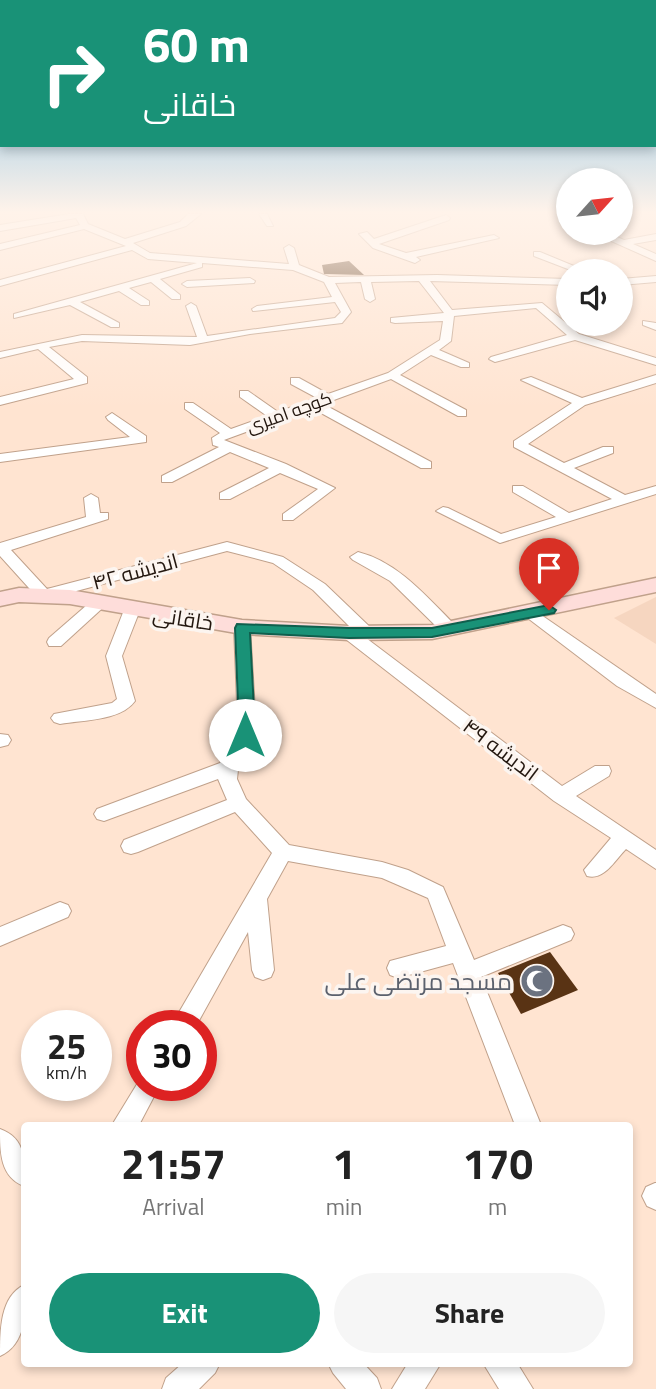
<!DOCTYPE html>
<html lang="en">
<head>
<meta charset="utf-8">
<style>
	body { margin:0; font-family:"Titillium Web",Cairo,sans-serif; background:#f6f6f6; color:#222; height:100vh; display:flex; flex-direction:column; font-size:26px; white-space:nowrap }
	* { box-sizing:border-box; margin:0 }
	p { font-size:23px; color:#767676 }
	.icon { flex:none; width:38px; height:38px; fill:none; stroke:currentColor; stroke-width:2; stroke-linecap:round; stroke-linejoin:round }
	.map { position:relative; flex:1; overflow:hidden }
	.panel { position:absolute; left:21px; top:1122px; width:612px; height:245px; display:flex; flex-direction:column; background:#fff; border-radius:7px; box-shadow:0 4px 10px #0003 }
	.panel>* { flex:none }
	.guide { position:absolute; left:0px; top:0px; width:656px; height:147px; box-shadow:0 4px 10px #0003; background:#199277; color:#fff; overflow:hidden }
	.needle { width:46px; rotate:63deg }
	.buttons { position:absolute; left:556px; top:168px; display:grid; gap:14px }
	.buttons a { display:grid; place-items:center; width:77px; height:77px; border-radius:50%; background:#fff; box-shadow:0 4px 10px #0003; font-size:35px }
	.speed { position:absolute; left:21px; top:1010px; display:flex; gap:14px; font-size:35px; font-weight:700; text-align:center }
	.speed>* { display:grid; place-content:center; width:91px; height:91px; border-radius:50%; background:#fff; box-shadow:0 4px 10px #0003; line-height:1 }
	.speed small { font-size:18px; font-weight:400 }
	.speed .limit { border:10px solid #d22; background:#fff; color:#111 }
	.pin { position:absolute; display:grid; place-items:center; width:60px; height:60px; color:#fff; margin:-72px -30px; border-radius:50% 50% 50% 0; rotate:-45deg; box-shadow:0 0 7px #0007 }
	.pin .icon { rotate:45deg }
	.me { position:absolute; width:77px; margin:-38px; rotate:0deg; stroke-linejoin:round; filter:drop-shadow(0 0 5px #0008) }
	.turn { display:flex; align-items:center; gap:24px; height:147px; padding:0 28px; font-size:32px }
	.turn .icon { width:91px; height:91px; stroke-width:2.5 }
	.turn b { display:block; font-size:49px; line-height:60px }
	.eta { display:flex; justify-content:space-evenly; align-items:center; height:119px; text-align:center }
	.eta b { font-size:42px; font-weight:700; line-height:49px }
	.primary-button { display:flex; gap:14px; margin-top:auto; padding:14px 28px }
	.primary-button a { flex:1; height:80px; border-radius:42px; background:#199277; color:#fff; font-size:28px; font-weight:700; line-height:80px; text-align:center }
	.primary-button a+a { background:#f6f6f6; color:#222 }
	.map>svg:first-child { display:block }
	.built { fill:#f6d6c0 }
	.building { fill:#593314 }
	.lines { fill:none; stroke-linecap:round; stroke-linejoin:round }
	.minor-casing { stroke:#c0a18b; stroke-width:2 }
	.secondary-casing { stroke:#c0a18b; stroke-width:3 }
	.minor { fill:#fff; fill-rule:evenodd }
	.secondary { fill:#feddda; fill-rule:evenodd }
	.route { fill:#199277; stroke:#105f4d; stroke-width:2 }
	.labels { text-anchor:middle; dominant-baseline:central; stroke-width:7; stroke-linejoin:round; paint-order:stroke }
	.far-street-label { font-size:18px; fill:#23170f; stroke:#fcf5f0 }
	.street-label { font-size:21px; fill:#23170f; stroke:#fcf5f0 }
	.near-worship-label { font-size:24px; fill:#5b616d; stroke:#fcf5f0; text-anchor:end }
</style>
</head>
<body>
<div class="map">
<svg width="656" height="1389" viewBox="0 0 656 1389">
	<rect width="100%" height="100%" fill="#ffe4d1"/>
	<path class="built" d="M656,597v47l-42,-26z"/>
	<g class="building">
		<path d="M349,261l15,14 -40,-1 -2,-9z"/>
		<path d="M550,952l28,38 -57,24 -23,-41z"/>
	</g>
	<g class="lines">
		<defs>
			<g id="minor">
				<path d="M69,214h14l5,10 37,15 55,-17 8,-8h13l-15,12 -53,17 17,10 139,11 -5,-16 5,-3 5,3 5,17 30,12 108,-2 132,4v6l-139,-4 22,29 90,-7 37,31 77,24v7l-81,-25 -80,22 -6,-3 2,-2 76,-22 -31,-27 -82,8 -3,25 -12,9 30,13v4h-8l-30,-12 -31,20 66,35v6h-8l-67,-37 -68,25 108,58v6h-10l-109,-60 -88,32 62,24 49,24 -42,32h-10v-6l35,-25 -38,-16 -50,26h-10v-6l49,-25 -39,-16 -58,30h-10v-6l57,-29 -6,-2 -1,-7 8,-5 -35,-24v-6h8l38,26 36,-13 -27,-19v-6h8l30,21 39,-14 -26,-14v-6h8l29,16 60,-21 52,-33 3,-19 -48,2 -4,-1v-4l53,-5 -25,-32 -48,1 4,17 -5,3 -5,-3 -4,-17 -26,1 16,29 -9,11 -92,11 -60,11 -108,-4 -33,6 38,30v6l-87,22v-8l74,-18 -36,-30 -38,9v-6l82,-17 115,2 -11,-31 5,-3 5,3 11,30 128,-18 6,-6 -6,-10 -82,9 -1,-2 5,-3 75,-9 -8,-15 -31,-12 -91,-7v4l-42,12 20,16v4h-8l-21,-17 -22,6 20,13v4h-8l-22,-14 -39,11 39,21v4h-8l-41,-22 -56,13v-4l183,-51 -49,-4 -16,-9 -132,36v-6l126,-34 -42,-17 -84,21v-6l80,-19 -4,-7 -76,13v-6z"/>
				<path d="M259,214h8l6,12h-6z"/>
				<path d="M446,215l4,3 -1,2 -70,24 27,9 88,-18 5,3 -83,19 4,3 -5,3 -42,-15 -14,-14 8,-2 7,7z"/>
				<path d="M599,233h9l16,7 32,-6v6l-23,4 23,10v7l-56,-25z"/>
				<path d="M534,252h6l46,19h-13l-39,-15z"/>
				<path d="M656,276v6l-35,3v-6z"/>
				<path d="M250,278l5,3 -1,2 -67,4 -5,-3 5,-3z"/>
				<path d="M643,321l13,2v7l-13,-5z"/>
				<path d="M656,375v8l-71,22 -57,39 36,19 39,-16h10v6l-39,15 51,27 31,-9v8l-156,49 -64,-32 7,-4 5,1 53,26 55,-17 -43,-25v-6h10l46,27 43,-14 -98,-52v-6l58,-38 -51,-23 10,-3 51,21z"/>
				<path d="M112,413l34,23v6l-146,20v-8l130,-17 -22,-17 -2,-3z"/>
				<path d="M91,494l7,4 2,15h8v6l-97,31 36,39 180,-47 56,15 42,27 47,45 2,4 -8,5 196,148 33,-20h14l2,5 -2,5 -33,20 80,54v19l-30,-20c-11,11 -22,32 -39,27l-3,-6 27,-32 -57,-37 -211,-164 -2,-4 2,-4h9l-39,-39 -40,-27 -46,-12 -177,47h-12l-38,-42v-13l86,-26 -2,-19z"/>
				<path d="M358,552c40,10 69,45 97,73l2,4 -2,4h-12l-53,-52 -37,-21 -3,-3z"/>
				<path d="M101,596l6,2 2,3 -2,3 -46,42h-12l-2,-4 2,-4 46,-40z"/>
				<path d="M132,605l8,5 -18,46 13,45c-14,20 -53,19 -75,23l-6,-2 -3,-4 3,-4 58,-11 5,-4 -11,-43 18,-46z"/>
				<path d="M531,608l125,86v14l-39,-22 -92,-70 -2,-3z"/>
				<path d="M242,622l8,5 6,101 -17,33 -2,18 9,20 43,46 93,17 26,8 35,17 31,73 89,-35 8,3 3,6 -3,6 -90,37 60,148h-26l-62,-162 -55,15 -8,-3 -3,-7 3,-7 56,-15 -18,-48 -46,-20 -94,-17 -21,38 7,71 -3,7 -8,3 -8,-3 -3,-7 -4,-38 -52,94h-25l101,-173 -37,-41 -97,40 -7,2 -7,-2 -3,-6 3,-6 103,-40 -9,-21 -114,42 -7,-2 -3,-5 3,-5 123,-46 18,-35 -4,-101z"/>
				<path d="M0,734l8,1 3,5 -3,5 -8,2z"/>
				<path d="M60,902l8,3 3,6 -3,6 -68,29v-19z"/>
				<path d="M142,1076v9h18l-21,40h-27z"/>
				<path d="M0,1129c27,10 24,32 24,57 -24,-9 -24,-34 -24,-57z"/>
				<path d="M655,1183h1v27l-9,-4 -5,-10 4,-9z"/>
				<path d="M24,1285c2,25 3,59 -24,71 0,-26 0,-59 24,-71z"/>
				<path d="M183,1363h37l-5,10 -16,16h-37l4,-11z"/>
				<path d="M328,1363h35l14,15 4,11h-35l-13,-16z"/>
				<path d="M408,1363h33l-16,26h-33z"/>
				<path d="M483,1363h34l16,26h-34z"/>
			</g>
			<path id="secondary" d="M656,578v14l-224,47 -83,1 -107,-6 -172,-30 -51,-2 -19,4v-14l19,-4 51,2 172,30 107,6 83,-1z"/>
		</defs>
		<use href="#minor" class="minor-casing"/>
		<use href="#secondary" class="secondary-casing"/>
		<use href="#minor" class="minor"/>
		<use href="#secondary" class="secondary"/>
	</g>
	<linearGradient id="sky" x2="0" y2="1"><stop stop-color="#63b3e3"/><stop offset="0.52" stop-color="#fff3ea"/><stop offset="1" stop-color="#fff3ea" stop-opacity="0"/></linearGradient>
	<rect width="656" height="408" fill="url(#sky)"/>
	<path class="route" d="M549,605l7,5 -2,3 -122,24 -83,1 -99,-5 5,95 -4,11 -6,2 -8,-6 2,-7 -4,-100 2,-4 112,4h83z"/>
	<defs>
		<symbol id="mosque-disc" viewBox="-11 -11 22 22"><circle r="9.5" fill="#6b7280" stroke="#fcf5f0"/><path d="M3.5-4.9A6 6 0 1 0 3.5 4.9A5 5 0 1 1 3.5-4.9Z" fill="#fff"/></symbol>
	</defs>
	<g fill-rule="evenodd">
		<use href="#mosque-disc" x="518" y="962" width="38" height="38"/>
	</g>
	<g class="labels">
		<g class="far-street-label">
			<text transform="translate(289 412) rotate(-20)">کوچه امیری</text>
		</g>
		<g class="street-label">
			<text transform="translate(135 571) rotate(-15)">اندیشه ۴۲</text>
			<text transform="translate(183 618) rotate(9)">خاقانی</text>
			<text transform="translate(501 749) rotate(37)">اندیشه ۴۹</text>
		</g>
		<g class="near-worship-label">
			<text x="512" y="981">مسجد مرتضی علی</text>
		</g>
	</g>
</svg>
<div class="buttons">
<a><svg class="needle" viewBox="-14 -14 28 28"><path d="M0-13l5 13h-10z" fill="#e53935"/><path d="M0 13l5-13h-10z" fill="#767676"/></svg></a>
<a><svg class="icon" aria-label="sound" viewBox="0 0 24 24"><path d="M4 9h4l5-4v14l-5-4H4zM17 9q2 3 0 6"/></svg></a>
</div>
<div class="speed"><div>25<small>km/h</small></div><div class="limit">30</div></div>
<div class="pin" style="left:549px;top:610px;background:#d93025"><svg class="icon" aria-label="arrive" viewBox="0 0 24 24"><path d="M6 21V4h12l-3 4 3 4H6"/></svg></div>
<svg class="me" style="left:245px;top:735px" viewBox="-20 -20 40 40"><circle r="19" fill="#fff"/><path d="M0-13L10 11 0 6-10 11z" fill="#199277"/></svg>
<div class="guide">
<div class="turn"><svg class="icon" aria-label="right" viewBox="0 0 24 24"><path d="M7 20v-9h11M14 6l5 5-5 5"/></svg><div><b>60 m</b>خاقانی</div></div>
</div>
<section class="panel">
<div class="eta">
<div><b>21:57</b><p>Arrival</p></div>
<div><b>1</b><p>min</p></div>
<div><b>170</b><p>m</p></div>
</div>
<div class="primary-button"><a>Exit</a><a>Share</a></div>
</section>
</div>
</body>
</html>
